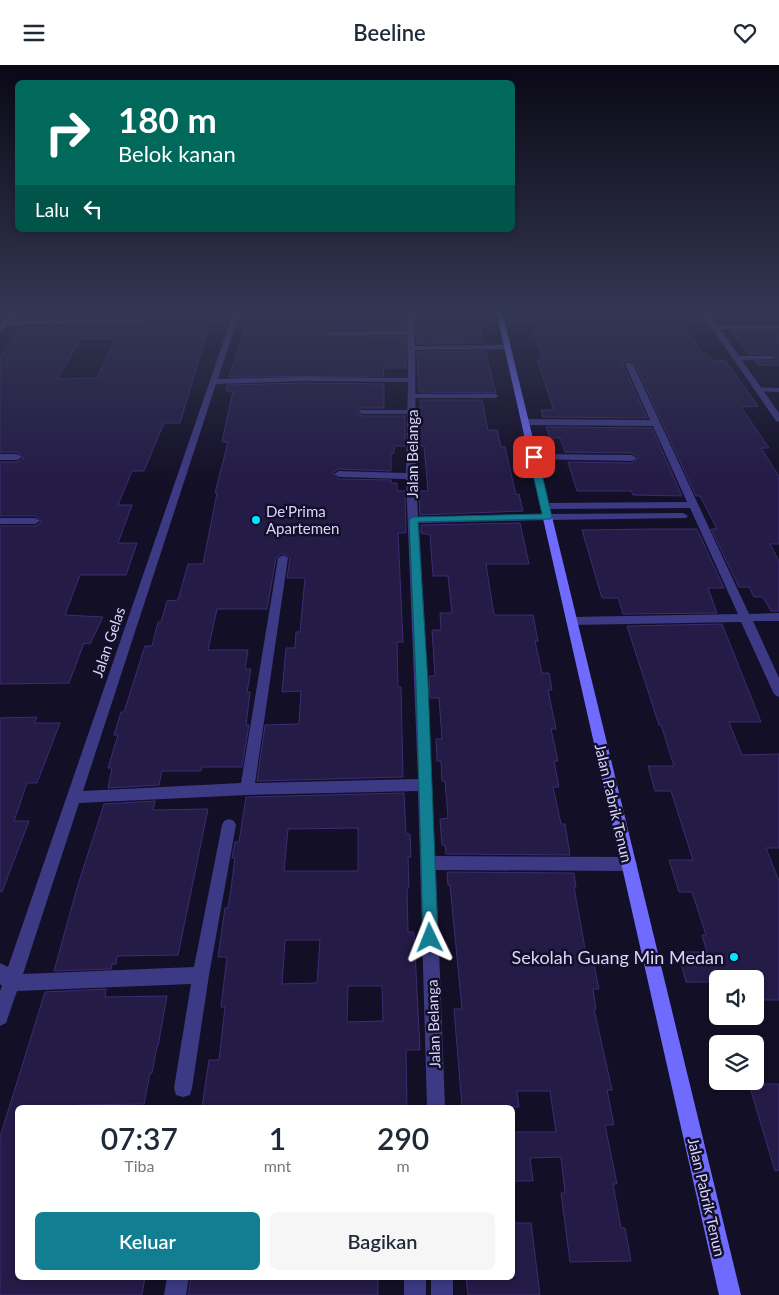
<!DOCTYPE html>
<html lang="id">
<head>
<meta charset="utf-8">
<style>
	body { margin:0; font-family:Lato,sans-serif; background:#f6f6f7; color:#1f2937; height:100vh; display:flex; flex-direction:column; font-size:19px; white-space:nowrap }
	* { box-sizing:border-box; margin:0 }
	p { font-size:16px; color:#747a83 }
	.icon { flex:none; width:28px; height:28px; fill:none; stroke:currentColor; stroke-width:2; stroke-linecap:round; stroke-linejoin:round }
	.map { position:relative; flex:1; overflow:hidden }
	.side { position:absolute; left:15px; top:1040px; width:500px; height:175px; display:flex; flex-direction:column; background:#fff; border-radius:8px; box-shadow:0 2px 8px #0003 }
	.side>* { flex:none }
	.top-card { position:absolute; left:15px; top:15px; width:500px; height:152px; border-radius:8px; box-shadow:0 2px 8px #0003; background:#00695c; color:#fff; overflow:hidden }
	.buttons { position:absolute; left:709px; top:905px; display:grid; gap:10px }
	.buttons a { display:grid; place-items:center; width:55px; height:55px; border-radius:8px; background:#fff; box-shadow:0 2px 8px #0003; font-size:25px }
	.pin { position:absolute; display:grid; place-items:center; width:42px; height:42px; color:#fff; margin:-21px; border-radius:10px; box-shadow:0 2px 8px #0006 }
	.me { position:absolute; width:55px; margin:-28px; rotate:358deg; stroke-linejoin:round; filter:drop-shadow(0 0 4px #0008) }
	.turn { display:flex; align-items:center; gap:18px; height:105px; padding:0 20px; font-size:22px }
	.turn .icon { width:65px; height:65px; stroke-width:2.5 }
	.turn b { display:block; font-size:35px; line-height:42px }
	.then { display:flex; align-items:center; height:48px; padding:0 20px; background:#0003; gap:10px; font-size:19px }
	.eta { display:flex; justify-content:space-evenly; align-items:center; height:85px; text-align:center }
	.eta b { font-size:30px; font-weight:600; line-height:35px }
	.action { display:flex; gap:10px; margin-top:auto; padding:10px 20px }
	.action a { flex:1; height:58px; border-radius:8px; background:#117e91; color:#fff; font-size:20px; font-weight:600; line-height:58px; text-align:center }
	.action a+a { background:#f6f6f7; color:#1f2937 }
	header { display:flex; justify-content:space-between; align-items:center; height:65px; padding:0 20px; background:#fff; font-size:22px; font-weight:600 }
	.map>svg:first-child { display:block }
	.building { fill:#241b47; stroke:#3b2d73; fill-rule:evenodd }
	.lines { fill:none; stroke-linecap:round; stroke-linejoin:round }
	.lane { fill:#3d3a85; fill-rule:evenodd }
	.street { fill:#3d3a85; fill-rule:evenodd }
	.secondary { fill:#6f6bff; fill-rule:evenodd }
	.route { fill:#117e91; stroke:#0b525e }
	.poi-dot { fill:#00e5ff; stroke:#130f26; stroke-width:2 }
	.labels { text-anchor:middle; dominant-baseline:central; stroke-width:5; stroke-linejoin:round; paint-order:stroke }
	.street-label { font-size:15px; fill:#d9d4ff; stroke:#130f26 }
	.poi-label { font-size:15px; fill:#d9d4ff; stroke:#130f26; text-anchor:start }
	.near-poi-label { font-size:18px; fill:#d9d4ff; stroke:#130f26; text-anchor:end }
</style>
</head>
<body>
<header><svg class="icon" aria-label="menu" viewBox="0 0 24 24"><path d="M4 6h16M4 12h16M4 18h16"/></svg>Beeline<svg class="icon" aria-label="heart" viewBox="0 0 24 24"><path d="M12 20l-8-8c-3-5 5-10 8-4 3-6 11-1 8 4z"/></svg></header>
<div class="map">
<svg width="779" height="1230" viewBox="0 0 779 1230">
	<rect width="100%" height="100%" fill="#130f26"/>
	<g class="building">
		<path d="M251,246h24l-1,5h32v-4l99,-1v18l-76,1 -5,5 5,3 77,-2v32h-23l1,8 -155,1z"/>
		<path d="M415,246h63l5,32 -66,1z"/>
		<path d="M542,246h132h-43l-5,5 5,3 49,1 23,34h5l6,7 11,-1 33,46 -17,1 28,41h-8l18,28v68h-9l9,17v50h-8l-8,-14h-9l-5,-10h-10l-28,-58h6l-17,-33h-4l-62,-134 -9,-2 -2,5 24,53 -104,-1 -2,-7h13l-17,-50h6l-10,-29h6l-5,-14h11z"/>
		<path d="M715,246h64v12h-54z"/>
		<path d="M213,247l-33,111h-16l-20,48h-12l-14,34h14l-14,38h19l-11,32h-46l-15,40 38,2 -13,27 -6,-1 -15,40 -69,1v-158h35l7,-4 -7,-6h-35v-54h17l7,-4 -7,-6h-17v-95l21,-30 118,-2 6,-3 -6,-5 -112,2 4,-6zM81,274h34l-18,39 -40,1z"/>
		<path d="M731,266h48v34h-21l-3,-4h19l3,-3 -5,-4h-23z"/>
		<path d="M485,286l11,42 -77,-1 -2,-40z"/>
		<path d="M304,318l80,1v24h-24l-3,5 6,3h42v30h-11v7l-3,1v17l-52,-2 -7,4 7,6 52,1v3h6v8h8l1,42h-8l5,109h-6l1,45h3l2,90 -146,4 8,-56 34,-1 2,-33 -19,1 4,-44h9l1,-16h4l5,-54h-18l3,-20 -8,-5 -6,5 -9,51h-50l-9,41h40l-3,19h6l-4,23h3l-4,33h3l-7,42h-40l-1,4h-39l-3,14 -51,3 4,-20h-4l10,-33h-4l7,-23h3l21,-66h7l6,-24h3l6,-21 11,-1 10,-36h15l14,-71h-2l13,-51h-6l11,-51h-7l1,-6z"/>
		<path d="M420,335h62l6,30h9l4,17h4l11,48 3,-1 4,17 -103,4 -1,-24h9l-4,-45h-6l-1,-38h4z"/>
		<path d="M546,362l106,1 30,68 -49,-1 -2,-4h-54l-9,-29 64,1 7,-6 -7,-4 -67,-1 -5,-14h-10z"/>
		<path d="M520,458l9,41h-43l8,51h39l5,26h-3l7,32h7l3,17h-4l8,39h-5l7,32h-4l5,26h-6l8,37h4l5,31 -124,-1 -1,-9h-3l-2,-26 8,-1 -3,-37h-3l-1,-20h-4l-1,-22h6l-3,-41h-9l-1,-22h6l-3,-46h9l-1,-17h12l-4,-37h-15l-3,-41 -9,-2v-8z"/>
		<path d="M652,464h45l27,59h-16l9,25 -94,1 -5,-16h-16l-20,-68z"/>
		<path d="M722,559l39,98h-32l13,33 37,-1v94h-13l13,33v119h-24v-21h-37v3h-32l-8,-30h29l-5,-17h4l-14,-43h-13l-10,-32h24l-22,-69h-16l-7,-25h26l-13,-41h-2l-32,-99z"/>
		<path d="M37,652l-3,6h26l-23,60h-10l-13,38h15l-27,71 -2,-1v-173z"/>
		<path d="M404,728l2,41h4l1,23h-3l1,31h-2l1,44h6l6,118h-14l1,57h-205l7,-47h10l6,-53h-4l6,-50h-9l7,-49h3l3,-19 4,-31h-3l3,-16h4l7,-45zM358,763v43h-74l4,-42zM285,875h35l-3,43 -35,1zM348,921h34l1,35 -36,1z"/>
		<path d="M155,736l-2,9 55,-1 -30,146 -61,1 -1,8h-4l-1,5 -57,2 23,-83 27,-84z"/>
		<path d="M447,807l127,1 2,14h-2l13,73h6l6,29h-6l3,20h-2l18,81h-5l7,35h-9l12,59h-4l8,44h4l6,33 -61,1 -9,-69h4l-4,-36 -31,1 3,23h-21v-49h44l-6,-41h-33l2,16h-57l-8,-98h8l-12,-124h-2z"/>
		<path d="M106,924l-1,8 62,-1 -9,50h-1l-5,27h-2l-6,31 -66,1 -2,2h-58v170h127l-3,18h-142v-158l45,-145z"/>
		<path d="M749,1019h30v86l-4,1z"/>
		<path d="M512,1158h19l9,72h-72l-2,-18h46z"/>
		<path d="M191,1212h187v18h-190z"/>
	</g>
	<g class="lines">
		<g class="lane">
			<path d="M411,266l3,2 -1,1 -84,2 -3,-2 3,-2z"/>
			<path d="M772,291l3,2 -1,1 -36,1 -3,-2 3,-2z"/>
			<path d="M755,322l24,1v4l-21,-1h-3z"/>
			<path d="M409,329h86l4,2 -4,2h-83l-4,-2z"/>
			<path d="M360,345h52l4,2 -4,2h-49l-4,-2z"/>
			<path d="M683,448l5,3 -2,2 -138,2 -5,-3 5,-3z"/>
		</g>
		<g class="street">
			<path d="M11,246h7l-7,10 128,-2 4,2 -4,2 -131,2 -8,7v-7z"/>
			<path d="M234,246h6l-22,68 86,-2 104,1 -1,-67h6l2,35 93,-1 4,2 -4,2 -93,1 1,126 2,41 130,-3 5,3 -5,3 -129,3 9,160 7,173 194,1 5,2 3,5 -3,5 -5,2 -193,-1 9,237h-18l-9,-316 -171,4 -168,8 -56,171 171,-7 28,-142 2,-4 5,-2 5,2 2,4 -27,150 -17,113 -2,7 -7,2 -7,-2 -2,-7 17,-104 -174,7 -11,32 -6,3v-35l2,-5 -2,-2v-21l8,4zM304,316l104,1 -2,91 -67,-2 -5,3 5,3 67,2 12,300 -163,4 33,-225 -5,-3 -5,3 -37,225 -158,8 133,-407z"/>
			<path d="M701,246h6l10,14h62v4h-59l59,84v9l-3,-1 -71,-103 -74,-1 -3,-2 3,-2 71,1z"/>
			<path d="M626,297l7,2 116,250 30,-1v8h-26l26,57v19l-4,-2 -2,-3 -32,-70 -169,3 -6,-4 6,-4 166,-3 -48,-106 -145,1 -5,-3 5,-3 142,-1 -34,-76 -128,-1 -4,-3 4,-3 125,1 -25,-56z"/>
			<path d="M0,389h17l5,3 -5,3h-17z"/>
			<path d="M533,389l99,1 5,3 -5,3 -102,-2 -2,-2z"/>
			<path d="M0,453h35l5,3 -5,3h-35z"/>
			<path d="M167,1212h22l-3,18h-22z"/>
			<rect x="404" y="1212" width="22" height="18"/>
			<rect x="431" y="1212" width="22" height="18"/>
		</g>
		<path class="secondary" d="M496,246h6l239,984h-22z"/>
	</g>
	<linearGradient id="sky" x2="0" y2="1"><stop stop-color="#0a0815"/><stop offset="0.59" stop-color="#333752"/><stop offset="1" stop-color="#333752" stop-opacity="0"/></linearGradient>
	<rect width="779" height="418" fill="url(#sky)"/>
	<path class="route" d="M531,390l7,2 14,60 -1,2 -133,3 10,161 10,255 -2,5 -6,2 -5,-2 -2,-5 -7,-255 -7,-163 4,-3 129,-3 -13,-57z"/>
	<g class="poi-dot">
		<circle cx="256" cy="455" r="5"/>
		<circle cx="734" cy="892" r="5"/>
	</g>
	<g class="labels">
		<g class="street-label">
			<text transform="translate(412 389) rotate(-90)">Jalan Belanga</text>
			<text transform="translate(108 577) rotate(-71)">Jalan Gelas</text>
			<text transform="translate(614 738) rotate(77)">Jalan Pabrik Tenun</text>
			<text transform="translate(433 959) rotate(-92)">Jalan Belanga</text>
			<text transform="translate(707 1132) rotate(77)">Jalan Pabrik Tenun</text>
		</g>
		<g class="poi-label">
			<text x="266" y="446">De'Prima<tspan x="266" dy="17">Apartemen</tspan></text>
		</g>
		<g class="near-poi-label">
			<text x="724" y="892">Sekolah Guang Min Medan</text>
		</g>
	</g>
</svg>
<div class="buttons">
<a><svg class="icon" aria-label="sound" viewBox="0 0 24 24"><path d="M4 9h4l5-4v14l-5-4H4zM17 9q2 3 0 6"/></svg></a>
<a><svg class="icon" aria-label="layers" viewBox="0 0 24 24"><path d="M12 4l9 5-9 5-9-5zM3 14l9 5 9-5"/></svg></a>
</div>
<div class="pin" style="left:534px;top:392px;background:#d93025"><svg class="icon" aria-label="arrive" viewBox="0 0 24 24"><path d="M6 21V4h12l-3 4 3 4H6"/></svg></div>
<svg class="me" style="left:430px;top:873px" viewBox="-20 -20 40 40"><path d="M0-17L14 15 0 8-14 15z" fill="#117e91" stroke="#fff" stroke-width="4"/></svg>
<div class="top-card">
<div class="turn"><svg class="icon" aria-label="right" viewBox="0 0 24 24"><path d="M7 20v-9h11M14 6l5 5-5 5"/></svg><div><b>180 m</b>Belok kanan</div></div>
<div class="then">Lalu<svg class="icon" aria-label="left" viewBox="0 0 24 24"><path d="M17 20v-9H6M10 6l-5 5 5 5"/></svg></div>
</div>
<section class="side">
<div class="eta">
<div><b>07:37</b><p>Tiba</p></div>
<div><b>1</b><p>mnt</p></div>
<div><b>290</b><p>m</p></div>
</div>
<div class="action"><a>Keluar</a><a>Bagikan</a></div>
</section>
</div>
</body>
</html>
